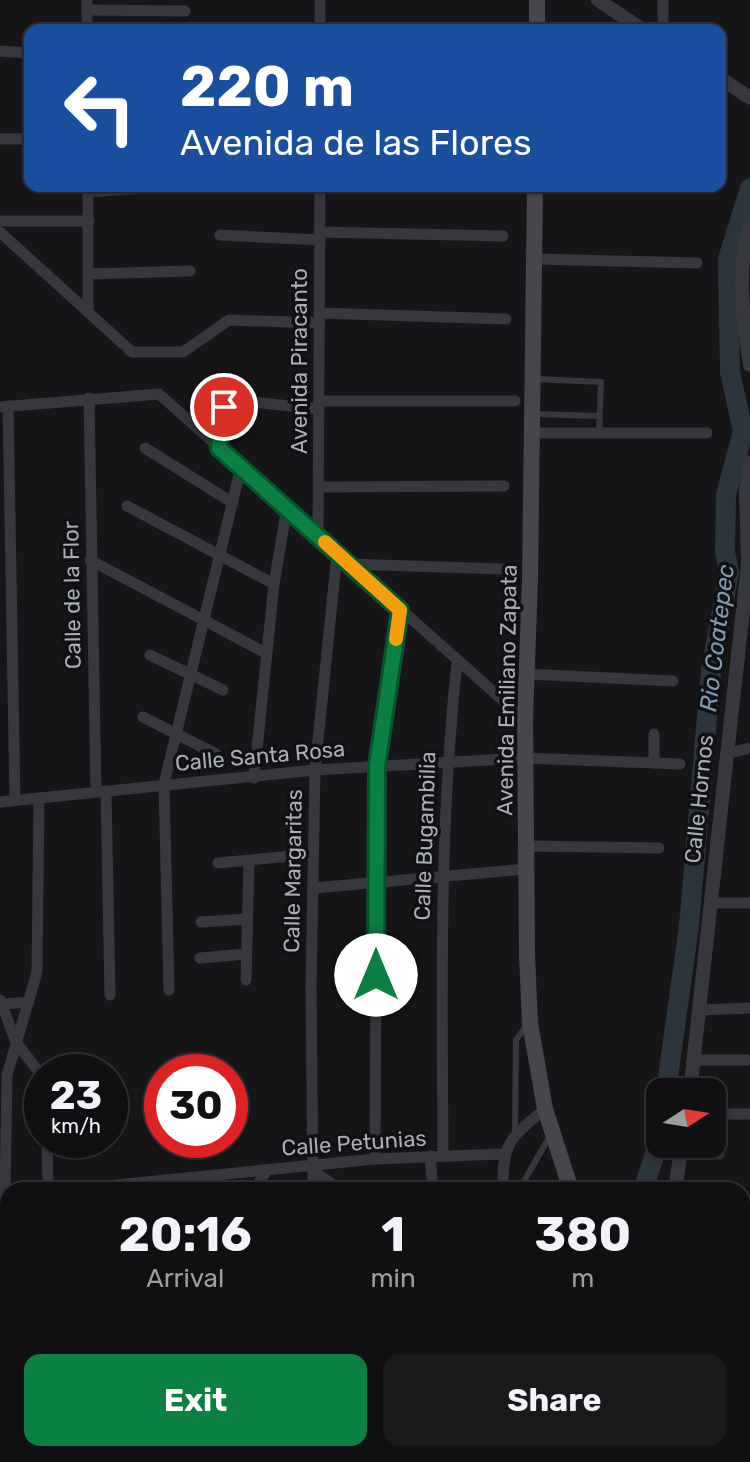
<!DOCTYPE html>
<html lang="en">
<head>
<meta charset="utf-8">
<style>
	body { margin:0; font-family:Rubik,sans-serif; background:#19191b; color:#f1f3f6; height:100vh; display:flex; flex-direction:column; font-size:30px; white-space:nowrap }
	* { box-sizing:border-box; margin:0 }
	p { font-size:26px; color:#9c9d9f }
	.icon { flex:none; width:44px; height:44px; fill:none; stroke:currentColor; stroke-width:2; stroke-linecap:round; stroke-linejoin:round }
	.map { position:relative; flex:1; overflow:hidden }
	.details { position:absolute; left:0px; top:1182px; width:750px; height:280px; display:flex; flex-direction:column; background:#101012; border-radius:24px 24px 0 0; box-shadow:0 2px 6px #0004,0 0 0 2px #303032 }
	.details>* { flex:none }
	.guide { position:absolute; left:24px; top:24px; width:702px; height:168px; border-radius:16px; box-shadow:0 2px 6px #0004,0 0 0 2px #303032; background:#1a4fa0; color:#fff; overflow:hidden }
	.needle { width:52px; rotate:78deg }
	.controls { position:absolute; left:646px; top:1078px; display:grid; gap:16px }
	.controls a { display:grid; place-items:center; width:80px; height:80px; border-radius:16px; background:#101012; box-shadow:0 2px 6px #0004,0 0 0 2px #303032; font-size:40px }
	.speed { position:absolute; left:24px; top:1054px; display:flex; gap:16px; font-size:40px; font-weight:700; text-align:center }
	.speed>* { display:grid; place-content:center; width:104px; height:104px; border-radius:50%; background:#101012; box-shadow:0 2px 6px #0004,0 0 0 2px #303032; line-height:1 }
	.speed small { font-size:20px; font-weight:400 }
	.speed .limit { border:12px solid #d22; background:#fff; color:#111 }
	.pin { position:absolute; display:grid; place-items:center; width:68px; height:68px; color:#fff; margin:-34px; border:4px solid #fff; border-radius:50%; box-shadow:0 2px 8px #0007 }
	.me { position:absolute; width:88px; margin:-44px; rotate:0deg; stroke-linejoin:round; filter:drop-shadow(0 0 6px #0008) }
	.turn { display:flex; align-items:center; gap:28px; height:168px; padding:0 24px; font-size:36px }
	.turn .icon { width:104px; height:104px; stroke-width:2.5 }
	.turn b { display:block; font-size:56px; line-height:68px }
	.eta { display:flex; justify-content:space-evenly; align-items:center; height:136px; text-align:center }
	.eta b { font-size:48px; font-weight:700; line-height:56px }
	.action { display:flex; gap:16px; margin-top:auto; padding:16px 24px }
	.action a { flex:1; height:92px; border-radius:16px; background:#0b8043; color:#fff; font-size:32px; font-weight:700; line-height:92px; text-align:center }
	.action a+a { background:#19191b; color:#f1f3f6 }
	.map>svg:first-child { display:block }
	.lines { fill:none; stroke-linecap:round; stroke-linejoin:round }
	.river { stroke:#2c353c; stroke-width:20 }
	.service { stroke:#37383d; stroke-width:6 }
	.minor { stroke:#37383d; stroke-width:11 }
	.tertiary { stroke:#37383d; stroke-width:14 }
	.secondary { stroke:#45474d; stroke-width:16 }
	.route-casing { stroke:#07532c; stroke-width:20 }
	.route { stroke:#0b8043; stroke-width:14 }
	.slow { stroke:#f59e0b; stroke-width:14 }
	.labels { text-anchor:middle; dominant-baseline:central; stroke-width:7; stroke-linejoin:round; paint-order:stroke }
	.street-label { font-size:22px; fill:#a8adb8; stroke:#111113 }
	.water-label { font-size:24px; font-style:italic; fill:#7f9bb3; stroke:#111113 }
</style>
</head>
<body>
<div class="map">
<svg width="750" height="1462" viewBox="0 0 750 1462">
	<rect width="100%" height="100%" fill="#161618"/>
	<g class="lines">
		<g class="river">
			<path d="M666,1092l23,-166 22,-255 18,-99 -4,-20 1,-57 17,-64 -13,-59 -2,-113 22,-71"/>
			<path d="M643,1190l17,-52"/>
			<path d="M692,1454l3,8"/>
		</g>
		<g class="service">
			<path d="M536,379l65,3 -2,51"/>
			<path d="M535,414l64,2"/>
			<path d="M515,1134l1,-94 11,-15"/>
			<path d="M519,1190l32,-56"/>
		</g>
		<g class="minor">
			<path d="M320,0v30"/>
			<path d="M87,10l98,1"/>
			<path d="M87,30v-30"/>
			<path d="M663,30v-30"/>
			<path d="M0,51l30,2"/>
			<path d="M0,139h30"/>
			<path d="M88,186v126"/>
			<path d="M88,192l85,-6"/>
			<path d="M0,221h89"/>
			<path d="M0,232l132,120h51l46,-32 90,3"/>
			<path d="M320,232l183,4"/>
			<path d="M220,235l100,5"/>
			<path d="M534,259l163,4"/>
			<path d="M89,274l101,-3"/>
			<path d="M319,313l187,6"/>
			<path d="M89,398l7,394"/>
			<path d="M319,401h196"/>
			<path d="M8,406l7,394"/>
			<path d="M0,407l159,-13 366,326"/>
			<path d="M532,433h175"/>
			<path d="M145,448l88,55"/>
			<path d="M219,448l5,-41 8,-7 87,9"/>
			<path d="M318,487l186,-1"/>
			<path d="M127,506l147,78"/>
			<path d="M318,536l2,-350"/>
			<path d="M90,560l176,93"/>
			<path d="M348,564l155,5"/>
			<path d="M150,655l73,35"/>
			<path d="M526,674l147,7"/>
			<path d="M143,717l73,37"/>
			<path d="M726,754l24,-6"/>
			<path d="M654,763v-29"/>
			<path d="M254,778l20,-194 13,-77"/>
			<path d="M106,791l4,204"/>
			<path d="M0,802l315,-32 210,-12 155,6"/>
			<path d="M527,846l132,2"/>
			<path d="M218,863l95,-9"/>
			<path d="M314,888l212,-19"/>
			<path d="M710,903h40"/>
			<path d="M201,922l46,-3"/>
			<path d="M200,958l46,-4"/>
			<path d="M246,980l3,-119"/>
			<path d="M169,990l-5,-206 77,-317"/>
			<path d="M0,1000l16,42 26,34"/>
			<path d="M5,1004l24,-2"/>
			<path d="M701,1010l49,-2"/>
			<path d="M695,1060h55"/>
			<path d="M712,1114h38"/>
			<path d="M47,1140l1,50"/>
			<path d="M680,1152l39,2"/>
			<path d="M430,1156l3,34"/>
			<path d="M443,1156c-1,-165 -4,-329 14,-493"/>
			<path d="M375,1159l2,-393 23,-156"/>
			<path d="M313,1171l28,19"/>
			<path d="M66,1190l309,-31 127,-5"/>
			<path d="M254,1190l13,-20"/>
			<path d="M313,1190l-2,-204 4,-216 22,-216"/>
			<path d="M503,1190c-1,-47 7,-52 42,-81"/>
			<path d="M5,1196l2,-121 30,-103 2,-173"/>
			<path d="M742,1219h8"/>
			<path d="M742,1371h8"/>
			<path d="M742,1444l8,-1"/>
			<path d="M151,1454v8"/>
			<path d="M316,1454v8"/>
			<path d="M509,1454v8"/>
			<path d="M337,1462l139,-8"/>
		</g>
		<g class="tertiary">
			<path d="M598,0l45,30"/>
			<path d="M720,78l30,20"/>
			<path d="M750,223c-14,47 -7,94 0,142"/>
			<path d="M690,1092l58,-528 -2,-74 4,-28"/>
			<path d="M675,1190l7,-46"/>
			<path d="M726,1454l3,8"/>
		</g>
		<g class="secondary">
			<path d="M537,30v-30"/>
			<path d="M535,186l-5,394 -5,140 2,234 3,69 15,86 26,81"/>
			<path d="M666,1454l2,8"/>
		</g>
	</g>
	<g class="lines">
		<defs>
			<path id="route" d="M224,407l-5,41 181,162 -23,156 -1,209"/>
		</defs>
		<use href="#route" class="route-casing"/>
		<use href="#route" class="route"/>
		<path class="slow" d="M325,542l75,68 -4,29"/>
	</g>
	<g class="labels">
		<g class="street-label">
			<text transform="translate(299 361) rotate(-90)">Avenida Piracanto</text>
			<text transform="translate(72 595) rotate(-91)">Calle de la Flor</text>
			<text transform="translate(507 690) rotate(-89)">Avenida Emiliano Zapata</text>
			<text transform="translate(260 756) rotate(-5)">Calle Santa Rosa</text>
			<text transform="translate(699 799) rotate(-84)">Calle Hornos</text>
			<text transform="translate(425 836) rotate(-88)">Calle Bugambilia</text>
			<text transform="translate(293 871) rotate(-89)">Calle Margaritas</text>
			<text transform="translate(354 1143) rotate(-4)">Calle Petunias</text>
		</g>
		<g class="water-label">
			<text transform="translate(717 638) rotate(-83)">Rio Coatepec</text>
		</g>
	</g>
</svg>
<div class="controls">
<a><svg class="needle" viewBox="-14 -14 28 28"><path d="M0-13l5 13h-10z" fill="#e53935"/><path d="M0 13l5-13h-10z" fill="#9c9d9f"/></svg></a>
</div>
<div class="speed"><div>23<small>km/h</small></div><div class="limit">30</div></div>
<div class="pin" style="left:224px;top:407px;background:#d93025"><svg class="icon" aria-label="arrive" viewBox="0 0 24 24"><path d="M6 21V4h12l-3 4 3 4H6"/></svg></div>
<svg class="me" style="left:376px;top:975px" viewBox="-20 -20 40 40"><circle r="19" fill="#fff"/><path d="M0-13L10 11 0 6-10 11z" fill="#0b8043"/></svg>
<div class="guide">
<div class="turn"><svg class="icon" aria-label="left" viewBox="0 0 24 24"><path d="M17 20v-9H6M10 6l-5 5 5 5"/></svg><div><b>220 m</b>Avenida de las Flores</div></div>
</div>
<section class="details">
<div class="eta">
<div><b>20:16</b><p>Arrival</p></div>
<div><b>1</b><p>min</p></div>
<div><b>380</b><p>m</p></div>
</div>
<div class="action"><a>Exit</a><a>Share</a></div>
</section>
</div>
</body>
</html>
